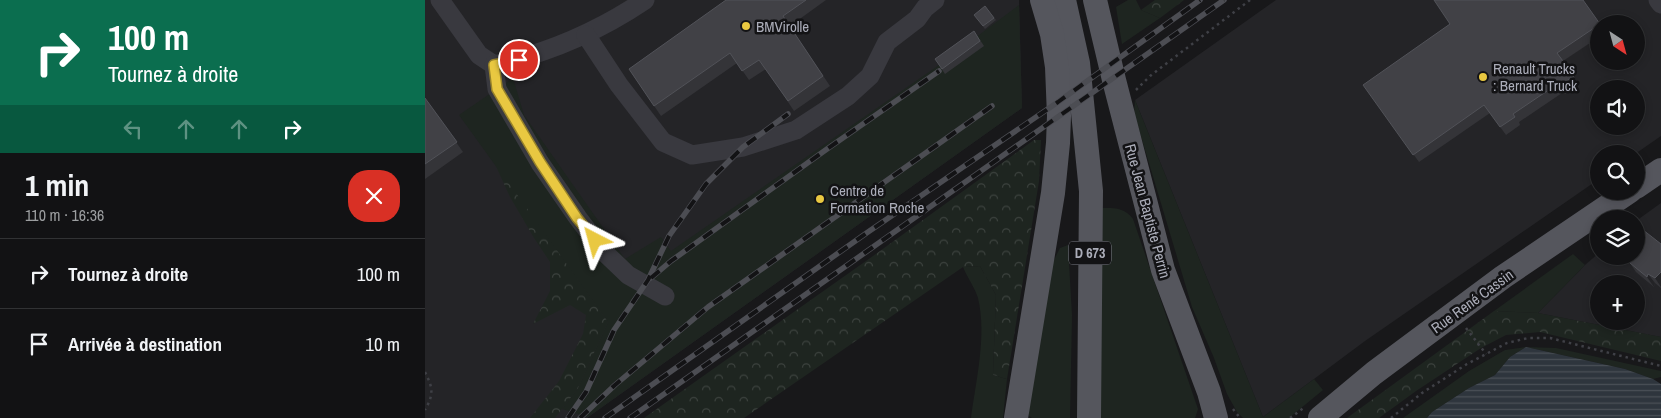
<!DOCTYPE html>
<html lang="fr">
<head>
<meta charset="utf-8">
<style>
	body { margin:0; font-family:"Archivo Narrow",sans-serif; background:#1b1b1d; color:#f1f3f6; height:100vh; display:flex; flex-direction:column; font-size:19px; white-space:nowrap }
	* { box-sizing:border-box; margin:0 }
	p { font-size:16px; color:#9c9ea0 }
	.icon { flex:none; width:28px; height:28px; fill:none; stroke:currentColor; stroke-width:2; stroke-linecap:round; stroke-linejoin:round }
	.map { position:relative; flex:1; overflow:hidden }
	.sheet { display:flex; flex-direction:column; background:#121214; width:425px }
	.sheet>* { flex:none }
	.banner { background:#0b6e4f; color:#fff; overflow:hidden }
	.needle { width:32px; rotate:144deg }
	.buttons { position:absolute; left:1165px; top:15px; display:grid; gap:10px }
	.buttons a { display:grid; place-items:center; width:55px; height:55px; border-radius:50%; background:#121214; box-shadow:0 2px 8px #0003,0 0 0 1px #313234; font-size:25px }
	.pin { position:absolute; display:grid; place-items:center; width:42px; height:42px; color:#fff; margin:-21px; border:2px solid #fff; border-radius:50%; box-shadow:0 1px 5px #0007 }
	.me { position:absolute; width:55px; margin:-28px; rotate:321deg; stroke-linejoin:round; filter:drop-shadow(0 0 4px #0008) }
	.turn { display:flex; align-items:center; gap:18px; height:105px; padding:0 25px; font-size:22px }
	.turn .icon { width:65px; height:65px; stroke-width:2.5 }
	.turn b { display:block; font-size:35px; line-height:42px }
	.lanes { display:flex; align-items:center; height:48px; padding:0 25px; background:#0003; justify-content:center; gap:25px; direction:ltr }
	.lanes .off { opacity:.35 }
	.round { display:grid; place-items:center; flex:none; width:52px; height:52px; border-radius:20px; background:#1b1b1d }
	.head { display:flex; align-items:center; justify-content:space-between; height:85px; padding:0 25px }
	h1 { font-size:30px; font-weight:700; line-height:38px }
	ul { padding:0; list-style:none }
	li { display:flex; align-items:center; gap:15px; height:70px; padding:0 25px; border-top:1px solid #313234 }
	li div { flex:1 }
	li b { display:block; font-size:19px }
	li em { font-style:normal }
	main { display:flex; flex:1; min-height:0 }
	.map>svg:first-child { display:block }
	.built { fill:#242427; fill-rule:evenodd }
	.green { fill:#1e2520 }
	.forest { fill:url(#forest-crowns) }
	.water { fill:url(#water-rules) }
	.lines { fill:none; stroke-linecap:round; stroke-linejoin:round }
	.path { stroke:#3f4046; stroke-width:2.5; stroke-dasharray:2.5 4; stroke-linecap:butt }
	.minor { stroke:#39393f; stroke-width:19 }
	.major { stroke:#55565d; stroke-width:24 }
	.rail-casing { stroke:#4c4d53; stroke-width:5.5 }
	.rail { stroke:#131315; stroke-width:4; stroke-dasharray:11; stroke-linecap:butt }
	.wall { fill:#343438 }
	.shaded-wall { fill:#232326 }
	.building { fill:#414146; stroke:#515258 }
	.route-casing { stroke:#97822a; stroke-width:12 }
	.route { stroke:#e9c841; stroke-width:9 }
	.poi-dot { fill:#e9c841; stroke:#131315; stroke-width:2 }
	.labels { text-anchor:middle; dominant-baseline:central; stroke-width:5; stroke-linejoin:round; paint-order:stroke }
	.shield { fill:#131315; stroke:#7d7f88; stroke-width:1 }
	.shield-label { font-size:14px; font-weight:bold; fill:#abadb9 }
	.poi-label { font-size:15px; fill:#abadb9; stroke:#131315; text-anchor:start }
	.street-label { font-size:15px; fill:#abadb9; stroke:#131315 }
</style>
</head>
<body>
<main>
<section class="sheet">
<div class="banner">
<div class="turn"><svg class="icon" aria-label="right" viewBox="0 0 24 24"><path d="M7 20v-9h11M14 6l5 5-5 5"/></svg><div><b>100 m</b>Tournez à droite</div></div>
<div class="lanes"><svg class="icon off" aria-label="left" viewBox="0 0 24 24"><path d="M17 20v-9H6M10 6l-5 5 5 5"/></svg><svg class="icon off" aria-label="ahead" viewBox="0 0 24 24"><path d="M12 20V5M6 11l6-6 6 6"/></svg><svg class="icon off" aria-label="ahead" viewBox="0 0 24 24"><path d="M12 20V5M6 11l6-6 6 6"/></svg><svg class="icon" aria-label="right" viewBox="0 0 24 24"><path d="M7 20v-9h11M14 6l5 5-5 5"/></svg></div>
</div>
<div class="head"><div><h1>1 min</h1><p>110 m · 16:36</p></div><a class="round" style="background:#d93025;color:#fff"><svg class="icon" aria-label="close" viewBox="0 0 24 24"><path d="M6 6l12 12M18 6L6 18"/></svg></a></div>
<ul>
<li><svg class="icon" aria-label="right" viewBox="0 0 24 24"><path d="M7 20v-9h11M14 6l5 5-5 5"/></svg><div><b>Tournez à droite</b></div><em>100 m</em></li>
<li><svg class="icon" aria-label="arrive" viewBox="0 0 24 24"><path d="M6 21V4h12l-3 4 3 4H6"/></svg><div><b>Arrivée à destination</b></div><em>10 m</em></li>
</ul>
</section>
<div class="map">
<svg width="1236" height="418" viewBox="0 0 1236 418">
	<defs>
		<pattern id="forest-crowns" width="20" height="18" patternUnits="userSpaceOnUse" patternTransform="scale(1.25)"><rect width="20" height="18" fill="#1e2520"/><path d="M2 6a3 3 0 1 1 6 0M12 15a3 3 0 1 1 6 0" fill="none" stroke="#3c423e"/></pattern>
		<pattern id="water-rules" width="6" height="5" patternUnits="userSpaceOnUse" patternTransform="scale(1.25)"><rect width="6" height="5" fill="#2e353d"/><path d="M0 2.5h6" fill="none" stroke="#4a5057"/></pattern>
	</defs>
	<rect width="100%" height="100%" fill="#18181a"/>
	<g class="built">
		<path d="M0,0h594l3,108 -435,310h-162z"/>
		<path d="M851,0h385v136l-26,18h-36v25l-234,162 -102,76 -128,-317zM1174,24h37v37h-37zM1174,89h37v37h-37z"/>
		<path d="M1236,203v134l-123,-24 47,-48 14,-12v3h37v-35zM1174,284h37v37h-37z"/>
	</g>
	<g class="green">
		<path d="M703,0h8l5,10 19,8 -38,26 -6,-37z"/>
		<path d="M594,5l3,103 -434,309 -26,-8 16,-21 30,-66 -149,-207 54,-37 11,37 101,144 36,-22 10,14 268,-186z"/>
		<path d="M710,100l128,317 51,-38 9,11 -34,28h-46l-6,-6 -10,-18 -13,-36 -22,-51 -58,-194z"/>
		<path d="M676,208c13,0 23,-1 32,11l65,190 -3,9h-98z"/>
		<path d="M643,245l4,70 -2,103h-38l-3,-2 -3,-12 25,-138 9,-18z"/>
		<path d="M1148,254l12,11 -47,48 -44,-2z"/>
		<path d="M555,266l16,29 -3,80 14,4 -4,39h-32c5,-38 16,-82 7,-120 -3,-10 -11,-21 -15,-31z"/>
		<path d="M1101,347l30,1 105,23v6l-8,2 -28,-10 -99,-22 -16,10 -15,18 -26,13 -37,24 -5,6h-24l66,-47 36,-21z"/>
	</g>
	<g class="forest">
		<path d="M730,0h29l-24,18 -19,-8z"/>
		<path d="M609,140h7l-2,41 -32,198 -14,-4 3,-80 -16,-29 -17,1 -219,151h-100l229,-162z"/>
		<path d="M69,162l114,160 -30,66 -23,30h-25l29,-37 24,-47 3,-19 -16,-10 -37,19 17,-33v-29l-16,-24 -24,-41z"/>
		<path d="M1069,311l44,2 123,24v24l-121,-29 -34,3 -25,13 -65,43 -37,27h-32z"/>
	</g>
	<path class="water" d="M1101,347l99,22 28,10 8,5v34h-234l5,-6 37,-24 26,-13 15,-18z"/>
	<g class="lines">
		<g class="path">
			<path d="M711,90l14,-14 100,-76"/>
			<path d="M1041,328l20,26"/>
			<path d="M0,372c8,16 9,22 0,38"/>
			<path d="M808,409l7,9"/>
			<path d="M865,418l15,-11"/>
			<path d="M966,418l31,-25 45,-29 40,-21 21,-5h22l111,28"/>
		</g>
		<g class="minor">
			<path d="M15,0l39,55 15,10c54,-12 105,-34 151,-65"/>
			<path d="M1233,0l3,4"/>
			<path d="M161,35l33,50 44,57 29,13 51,-8 53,-17 52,-34 22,-20 17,-34 30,-23 8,-11 10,-8"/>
			<path d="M69,65l3,24 43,74 38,55 26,34 24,23 37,21"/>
		</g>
		<g class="major">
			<path d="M639,0l14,63 13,128 -2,227"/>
			<path d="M670,0l19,80 49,190 46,122 7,26"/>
			<path d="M1211,187l25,-17"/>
			<path d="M591,418l37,-225 5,-50 1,-27 -2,-49 -5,-33 -10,-34"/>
			<path d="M895,418l54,-45 129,-96 127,-86"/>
		</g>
		<defs>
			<g id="rail">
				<path d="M226,278l20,-17 156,-112 112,-78"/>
				<path d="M143,418l18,-26 28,-62 34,-50 21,-44 37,-52 37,-37 45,-33"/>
				<path d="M155,418l35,-33 93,-78 284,-201"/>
				<path d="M180,418l263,-186 190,-130 142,-102"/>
				<path d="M205,418l594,-418"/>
			</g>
		</defs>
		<use href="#rail" class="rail-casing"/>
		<use href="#rail" class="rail"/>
	</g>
	<g class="wall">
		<path d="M301,0h100l-36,26 40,60 -36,25 -28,-42 -17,11 -12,-17 -76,53 -32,-47z"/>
		<path d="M560,6l11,14 -11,9 -11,-14z"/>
		<path d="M1025,24h149v13l-36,24 16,23 -14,10 -3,-1 -43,29 1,3 -14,10 -16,-22 -71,49 -56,-77z"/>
		<path d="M549,31l10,15 -39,28 -10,-15z"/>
		<path d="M0,98l38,54 -38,27z"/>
		<path d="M1236,244v44l-6,-5 -1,4 -18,-15 -6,-9v-2l-5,-5h11z"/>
	</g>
	<g class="shaded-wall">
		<path d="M1236,272v15l-6,-9z"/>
		<path d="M1223,274l7,9 -1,4 -7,-10z"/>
	</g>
	<g class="building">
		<path d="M301,0h80l-23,16 40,60 -35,25 -29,-41 -17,11 -12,-18 -76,53 -25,-37z"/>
		<path d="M1009,0h149l17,24 -43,29 17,23 -15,10 -3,-1 -43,29 2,3 -15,10 -16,-22 -71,50 -50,-70 87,-61z"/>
		<path d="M560,6l9,12 -11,8 -9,-11z"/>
		<path d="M549,31l6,10 -38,28 -7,-10z"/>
		<path d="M0,98l32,44 -32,22z"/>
		<path d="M1213,226l23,18v28l-6,6 -7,-4 -1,3 -17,-14 1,-5 -2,-2h7v-28z"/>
	</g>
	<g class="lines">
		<defs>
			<path id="route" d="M94,60l-25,5 3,24 43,73 37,56 18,22"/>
		</defs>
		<use href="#route" class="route-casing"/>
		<use href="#route" class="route"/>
	</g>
	<g class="poi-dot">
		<circle cx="321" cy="26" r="5"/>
		<circle cx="1058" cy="77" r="5"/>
		<circle cx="395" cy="199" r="5"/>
	</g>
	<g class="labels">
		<rect class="shield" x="644" y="241.5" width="42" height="23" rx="4"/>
		<g class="shield-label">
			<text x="665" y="253">D 673</text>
		</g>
		<g class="poi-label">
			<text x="331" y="26">BMVirolle</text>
			<text x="1068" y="68">Renault Trucks<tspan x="1068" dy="17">: Bernard Truck</tspan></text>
			<text x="405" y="190">Centre de<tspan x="405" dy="17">Formation Roche</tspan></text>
		</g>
		<g class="street-label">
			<text transform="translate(723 211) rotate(75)">Rue Jean Baptiste Perrin</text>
			<text transform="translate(1047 301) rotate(-36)">Rue René Cassin</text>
		</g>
	</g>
</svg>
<div class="buttons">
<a><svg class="needle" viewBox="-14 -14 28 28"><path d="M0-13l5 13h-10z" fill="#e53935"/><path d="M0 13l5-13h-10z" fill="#9c9ea0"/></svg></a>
<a><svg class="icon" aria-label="sound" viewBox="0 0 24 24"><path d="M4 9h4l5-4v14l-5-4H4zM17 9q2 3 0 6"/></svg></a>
<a><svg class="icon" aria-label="search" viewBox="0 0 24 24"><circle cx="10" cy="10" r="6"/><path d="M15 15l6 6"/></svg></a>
<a><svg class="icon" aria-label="layers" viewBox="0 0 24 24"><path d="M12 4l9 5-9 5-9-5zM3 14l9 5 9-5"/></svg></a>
<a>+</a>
</div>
<div class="pin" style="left:94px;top:60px;background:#d93025"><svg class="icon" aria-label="arrive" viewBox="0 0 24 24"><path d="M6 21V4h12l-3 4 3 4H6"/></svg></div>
<svg class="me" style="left:170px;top:240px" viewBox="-20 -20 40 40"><path d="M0-17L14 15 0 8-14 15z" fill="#e9c841" stroke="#fff" stroke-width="4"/></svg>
</div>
</main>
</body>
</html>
